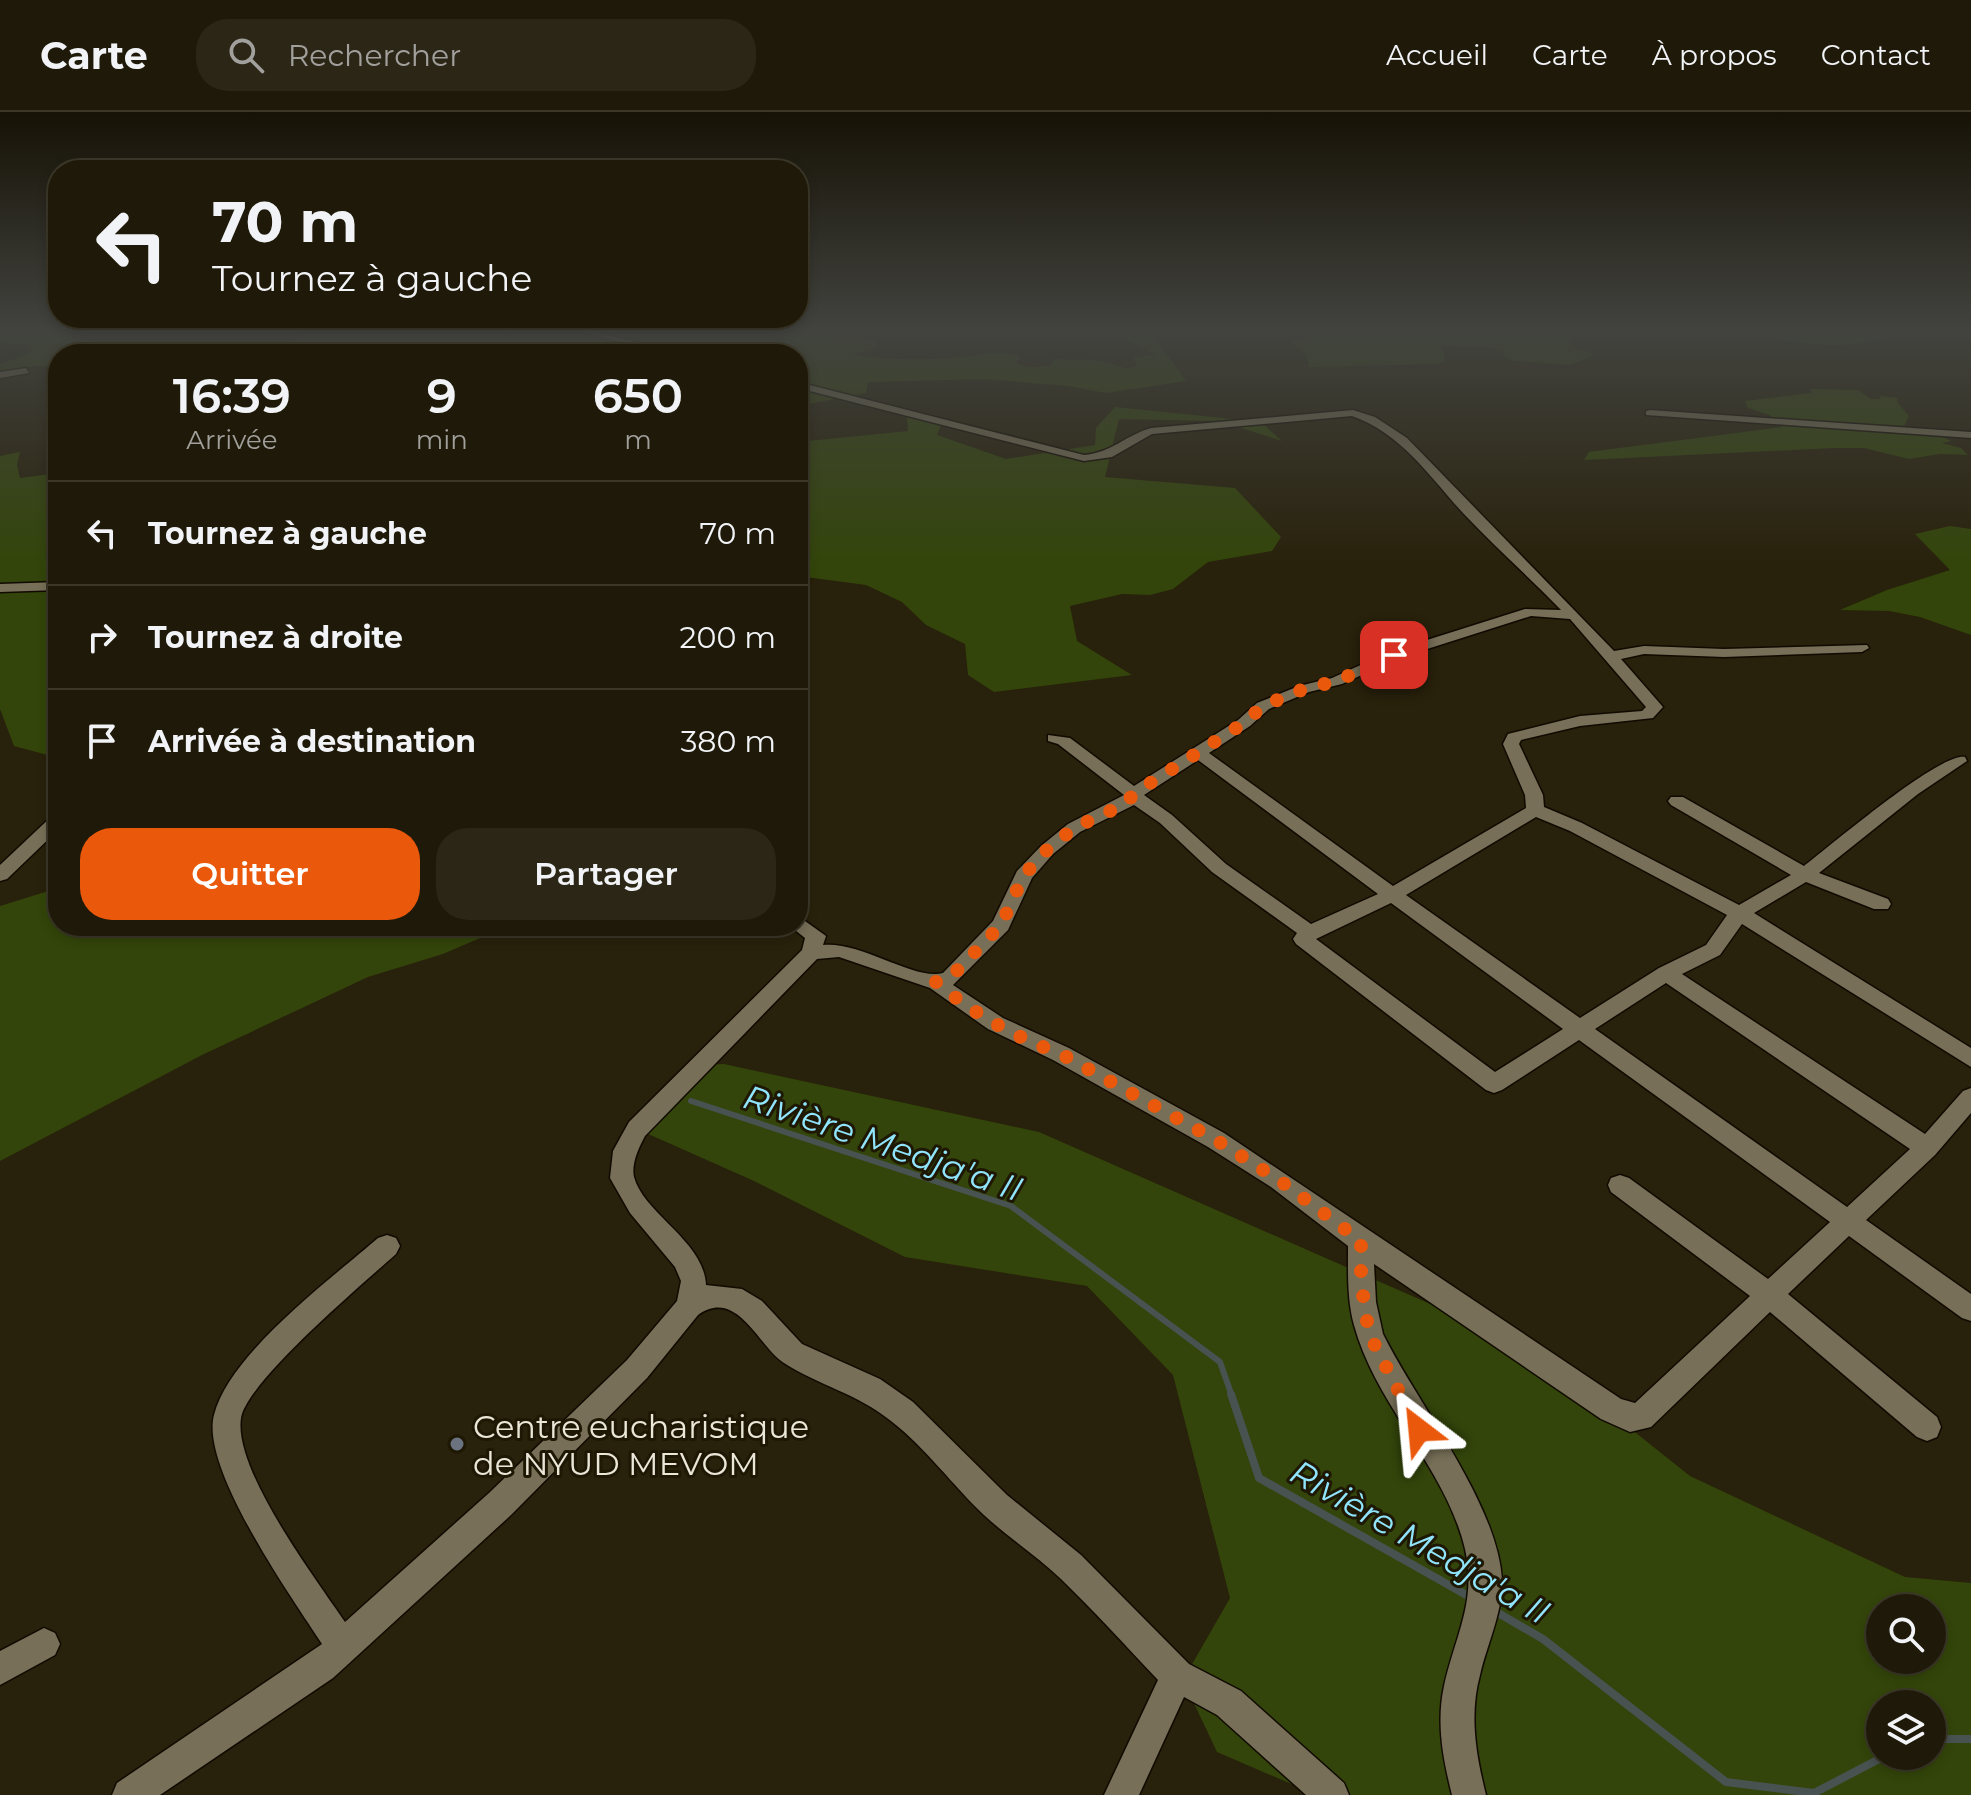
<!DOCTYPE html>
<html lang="fr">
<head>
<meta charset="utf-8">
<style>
	body { margin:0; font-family:Montserrat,sans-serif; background:#2b2616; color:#f1f3f6; height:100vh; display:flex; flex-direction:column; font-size:30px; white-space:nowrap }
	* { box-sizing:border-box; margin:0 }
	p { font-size:26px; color:#a1a09c }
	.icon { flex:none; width:44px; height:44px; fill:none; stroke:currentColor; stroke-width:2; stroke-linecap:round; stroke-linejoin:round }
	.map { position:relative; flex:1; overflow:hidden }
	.details { position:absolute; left:48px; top:232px; width:760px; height:592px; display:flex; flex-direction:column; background:#1e1908; border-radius:32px; box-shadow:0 4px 12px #0003,0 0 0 2px #3c3829 }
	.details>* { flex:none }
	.guide { position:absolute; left:48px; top:48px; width:760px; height:168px; border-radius:32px; box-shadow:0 4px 12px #0003,0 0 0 2px #3c3829; background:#1e1908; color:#f1f3f6; overflow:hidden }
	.controls { position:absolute; left:1866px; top:1482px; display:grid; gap:16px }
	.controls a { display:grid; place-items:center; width:80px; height:80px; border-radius:50%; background:#1e1908; box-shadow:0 4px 12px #0003,0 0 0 2px #3c3829; font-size:40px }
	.pin { position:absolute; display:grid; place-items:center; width:68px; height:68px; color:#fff; margin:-34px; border-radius:16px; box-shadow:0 4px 12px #0006 }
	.me { position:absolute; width:88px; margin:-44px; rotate:331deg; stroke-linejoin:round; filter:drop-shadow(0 0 6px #0008) }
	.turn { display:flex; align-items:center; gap:28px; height:168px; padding:0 32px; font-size:36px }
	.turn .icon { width:104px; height:104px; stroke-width:2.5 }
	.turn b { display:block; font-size:56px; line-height:68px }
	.eta { display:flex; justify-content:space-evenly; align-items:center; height:136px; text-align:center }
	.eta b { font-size:48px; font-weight:600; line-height:56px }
	.action { display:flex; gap:16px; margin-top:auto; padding:16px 32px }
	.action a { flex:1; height:92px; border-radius:32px; background:#ea580c; color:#fff; font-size:32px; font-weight:600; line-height:92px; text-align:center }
	.action a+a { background:#2b2616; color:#f1f3f6 }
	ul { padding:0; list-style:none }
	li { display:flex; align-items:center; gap:24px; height:104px; padding:0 32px; border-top:2px solid #3c3829 }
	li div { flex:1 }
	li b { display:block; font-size:30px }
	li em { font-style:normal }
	header { display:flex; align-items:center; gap:48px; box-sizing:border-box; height:112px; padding:0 40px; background:#1e1908; border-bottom:2px solid #3c3829 }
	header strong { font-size:38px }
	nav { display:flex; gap:44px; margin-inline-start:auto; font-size:28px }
	.search { width:560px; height:72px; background:#2b2616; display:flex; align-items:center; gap:20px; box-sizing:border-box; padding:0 28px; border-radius:32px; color:#a1a09c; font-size:30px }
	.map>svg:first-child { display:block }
	.green { fill:#33450a; fill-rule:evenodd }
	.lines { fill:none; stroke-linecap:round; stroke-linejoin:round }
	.stream-far1 { stroke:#485250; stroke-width:6 }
	.stream { stroke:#485250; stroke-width:8 }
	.minor-casing { stroke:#110a00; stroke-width:3 }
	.minor { fill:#776f57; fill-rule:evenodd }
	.route { stroke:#ea580c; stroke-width:14; stroke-dasharray:0 25.2 }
	.worship-dot { fill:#6b7280; stroke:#1e1703; stroke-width:3 }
	.labels { text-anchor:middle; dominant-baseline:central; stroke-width:6; stroke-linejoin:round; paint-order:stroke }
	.near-poi-label { font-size:32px; fill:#eae6d8; stroke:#1e1703; text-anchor:start }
	.near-water-label { font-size:34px; font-style:italic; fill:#90e5fd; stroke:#1e1703 }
</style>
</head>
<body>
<header>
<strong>Carte</strong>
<div class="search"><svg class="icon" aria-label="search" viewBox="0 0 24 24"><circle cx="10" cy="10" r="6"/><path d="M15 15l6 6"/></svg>Rechercher</div>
<nav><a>Accueil</a><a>Carte</a><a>À propos</a><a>Contact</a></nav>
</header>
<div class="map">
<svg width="1971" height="1683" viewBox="0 0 1971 1683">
	<rect width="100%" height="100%" fill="#28210b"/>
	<g class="green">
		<path d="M0,219h71l7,7 14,4 -30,11 44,-10 24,7 -5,4h-67v12h-24l-34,6v-8l29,-10 -2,-9 -27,-3z"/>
		<path d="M310,219h512l2,5 40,1 13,5v6l-24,6c18,6 81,6 102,4 23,-2 40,-8 63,-3l2,4 -4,3c8,7 24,5 35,3l3,-6c17,1 36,0 52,3 12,3 18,9 31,4l-3,-8 21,-4 -48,-23 53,4v-4h97l-32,6h-71l32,44 -80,12 -37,-7 -86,-7 -115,3 -2,11 -63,12 -5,-1v-50h-553l38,-7z"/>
		<path d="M1331,219h224l19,6 -7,3 11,9 18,5 -25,11 -58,-4 -9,-5 -1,-5 -14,-4 -47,-1 3,15 -8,3 -128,3 -2,-11 -16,-15z"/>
		<path d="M1726,219h245v10c-47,-20 -92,5 -140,4 -35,-1 -70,-10 -105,-14z"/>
		<path d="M1811,277l47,1 13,9h10l-2,-3 19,2 -1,4 12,14 -7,14 39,6 10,5 -9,2 19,5 7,7 -28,-1 -31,5 -45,-11h-31l-249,12 5,-8 193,-25 -12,-12 -22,-7 -3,-7 66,-8z"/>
		<path d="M1115,295l146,15 21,19 -63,-20 -100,-2 -14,58 130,11 46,49 -9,14 -64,11 -35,27 -23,6 -28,-1 -52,12 7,35 55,34 -138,17 -26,-17 -3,-31 -39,-19 -24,-23 -36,-17 -68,-9v-134l110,-11 -1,-14h37l-7,18 69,24 89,-14 1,-17z"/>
		<path d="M20,340l-3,13 3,13 38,-5v292l-3,-8 -41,-11 -14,-37v-253z"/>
		<path d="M1950,414l21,3v106l-51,-18 -31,-6 -49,-1 47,-20 63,-20 -35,-36z"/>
		<path d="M58,776v38h450l-65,28 -75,23 -166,78 -202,106v-255z"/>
		<path d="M724,952l315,68 489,215 162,129 215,101 66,6v212h-654l-100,-43 -34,-72 47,-82 -57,-223 -86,-89 -182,-29 -151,-76 -117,-52 62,-64zM1880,1496h52v52h-52zM1880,1592h52v52h-52z"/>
	</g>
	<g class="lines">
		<path class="stream-far1" d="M691,989l320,105 209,156 12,34"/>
		<g class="stream">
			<path d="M1231,1282l28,84 211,119"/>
			<path d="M1493,1498l50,29 183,143 88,11 71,-37"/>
			<path d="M1932,1627h39"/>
		</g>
		<defs>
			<g id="minor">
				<path d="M579,219h14l88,23h-16z"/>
				<path d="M26,256l3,5 -29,5v-6z"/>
				<path d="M798,270l286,73c27,-2 42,-20 67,-27l202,-18 22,7 32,21 207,213 30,-5 80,3 143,-4 2,3 -7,4 -138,5 -80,-3 -23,5 42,48 -10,11 -73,8 -59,14 -2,4 24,51 1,12 38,16 157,82 52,-30 -120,-70 -3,-4 3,-4h12l121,69c25,-19 136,-114 161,-109l2,4 -49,33 -99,79 69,26 3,5 -3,5h-14l-68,-27 -52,31 217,135v19l-229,-143 -22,31 -38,19 243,160 38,-43 8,-3v25l-36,42 -69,65 105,74v27l-9,-3 -113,-82 -61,58 149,123 4,10 -4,10 -10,4 -10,-4 -147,-125 -119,115 -21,5 -29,-13 -227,-155 2,38 7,32c34,69 115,170 119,246 1,32 -15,64 -22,95 -11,40 -4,80 6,120h-34c-9,-36 -16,-72 -8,-109 11,-50 33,-84 21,-137 -19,-81 -89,-143 -111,-224 -7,-25 -6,-53 -6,-79l-77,-59 -63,-40 -155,-87 -65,-31 -58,-41 -91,-31 -22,2 -172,177c-6,11 -14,28 -11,41 10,37 70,64 72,108l36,4 20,12 40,43 78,35 33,23 94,93 74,60 108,109 52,27 103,92 5,12h-43l-89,-80 -33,-18 -45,98h-35l54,-115c-32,-34 -64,-69 -97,-101 -24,-23 -52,-41 -76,-63 -32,-30 -59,-68 -94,-95 -33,-27 -73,-36 -107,-58 -26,-17 -47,-76 -86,-48l-51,63 -136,137 -178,163 -173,117h-48l5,-12 205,-139c-30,-46 -122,-176 -108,-229 15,-61 117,-136 164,-177l9,-3 9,3 4,8 -4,8c-31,28 -149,127 -155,164 -8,52 75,161 104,204l144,-129 138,-133 50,-59 4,-20 -6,-14 -45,-54 -20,-35 3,-27 16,-29 173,-172 3,-12 -15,-12h8v-10l28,20 -3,9c38,-4 92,36 120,28l50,-52 24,-50 24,-25 27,-22 56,-29 -66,-51 -10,-3v-6l22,3 64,48 104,-66 19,-17 42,-17 33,-8 57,-26 136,-43 36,1c-32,-33 -66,-63 -98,-97 -34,-37 -61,-79 -111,-97l-200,18 -40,23 -28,4 -286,-73zM1531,504l39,3 76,88 -4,4 -62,5 -72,18 -5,10 22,51 1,13 -133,78 -184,-133 41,-27 19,-17 40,-17 33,-8 57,-26zM1198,648l180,134 -67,30 -85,-60 -54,-49 -28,-20zM1134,693l26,18 52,49 85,61 -4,6 3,5 190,146 8,3 8,-3 77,-50 251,182 -62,57 -139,-101 -9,-3 -9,3 -3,7 3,7 139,104 -115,107 -14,-4 -397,-266 -155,-85 -66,-30 -50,-33 55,-55 24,-52 21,-24 27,-22zM1536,705l34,14 157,84 -21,30 -47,23 -79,50 -174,-123zM1391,791l172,126 -68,43 -179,-133zM1666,871l244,166 -63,58 -252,-178z"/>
				<path d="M1650,298l321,22v6l-325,-23v-4z"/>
				<path d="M58,470v8l-58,2v-8z"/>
				<path d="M798,609l8,5 -2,5 -6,2z"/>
				<path d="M58,703v15l-51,49 -7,2v-16l52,-49z"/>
				<path d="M44,1516l11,5 5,11 -5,11 -55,30v-34z"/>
			</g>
		</defs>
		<use href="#minor" class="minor-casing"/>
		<use href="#minor" class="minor"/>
	</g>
	<linearGradient id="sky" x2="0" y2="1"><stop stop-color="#161206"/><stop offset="0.48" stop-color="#42433f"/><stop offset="1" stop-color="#42433f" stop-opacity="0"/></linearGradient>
	<rect width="1971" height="454" fill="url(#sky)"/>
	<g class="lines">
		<path class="route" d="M1394,543l-57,26 -33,8 -41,17 -19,17 -111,71 -6,9 -53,25 -27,22 -23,25 -23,50 -51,53 -14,4c36,31 81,56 125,72l155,86 63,40 82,61v41l8,52 50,96"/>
	</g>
	<circle class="worship-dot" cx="457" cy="1332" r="8"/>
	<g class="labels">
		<g class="near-poi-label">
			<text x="473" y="1314">Centre eucharistique<tspan x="473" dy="37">de NYUD MEVOM</tspan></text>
		</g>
		<g class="near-water-label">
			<text transform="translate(883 1031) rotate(19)">Rivière Medja'a II</text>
			<text transform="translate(1420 1430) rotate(30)">Rivière Medja'a II</text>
		</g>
	</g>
</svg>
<div class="controls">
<a><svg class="icon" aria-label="search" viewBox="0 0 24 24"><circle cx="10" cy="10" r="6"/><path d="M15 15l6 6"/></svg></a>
<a><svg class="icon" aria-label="layers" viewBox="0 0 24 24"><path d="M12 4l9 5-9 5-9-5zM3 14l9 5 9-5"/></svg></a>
</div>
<div class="pin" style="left:1394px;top:543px;background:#d93025"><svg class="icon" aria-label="arrive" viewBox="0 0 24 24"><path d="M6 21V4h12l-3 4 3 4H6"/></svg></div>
<svg class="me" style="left:1419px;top:1318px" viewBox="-20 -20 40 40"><path d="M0-17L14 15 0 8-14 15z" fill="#ea580c" stroke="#fff" stroke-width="4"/></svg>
<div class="guide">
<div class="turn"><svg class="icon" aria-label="left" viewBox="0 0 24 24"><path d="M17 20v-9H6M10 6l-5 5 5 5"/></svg><div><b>70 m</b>Tournez à gauche</div></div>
</div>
<section class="details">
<div class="eta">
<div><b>16:39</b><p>Arrivée</p></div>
<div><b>9</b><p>min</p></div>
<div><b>650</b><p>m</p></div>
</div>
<ul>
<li><svg class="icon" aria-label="left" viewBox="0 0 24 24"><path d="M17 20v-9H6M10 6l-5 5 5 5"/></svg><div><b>Tournez à gauche</b></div><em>70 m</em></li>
<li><svg class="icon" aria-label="right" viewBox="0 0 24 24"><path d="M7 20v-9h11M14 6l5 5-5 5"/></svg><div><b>Tournez à droite</b></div><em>200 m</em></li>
<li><svg class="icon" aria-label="arrive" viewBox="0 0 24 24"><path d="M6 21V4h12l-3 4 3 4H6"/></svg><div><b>Arrivée à destination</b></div><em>380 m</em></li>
</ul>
<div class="action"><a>Quitter</a><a>Partager</a></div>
</section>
</div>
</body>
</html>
